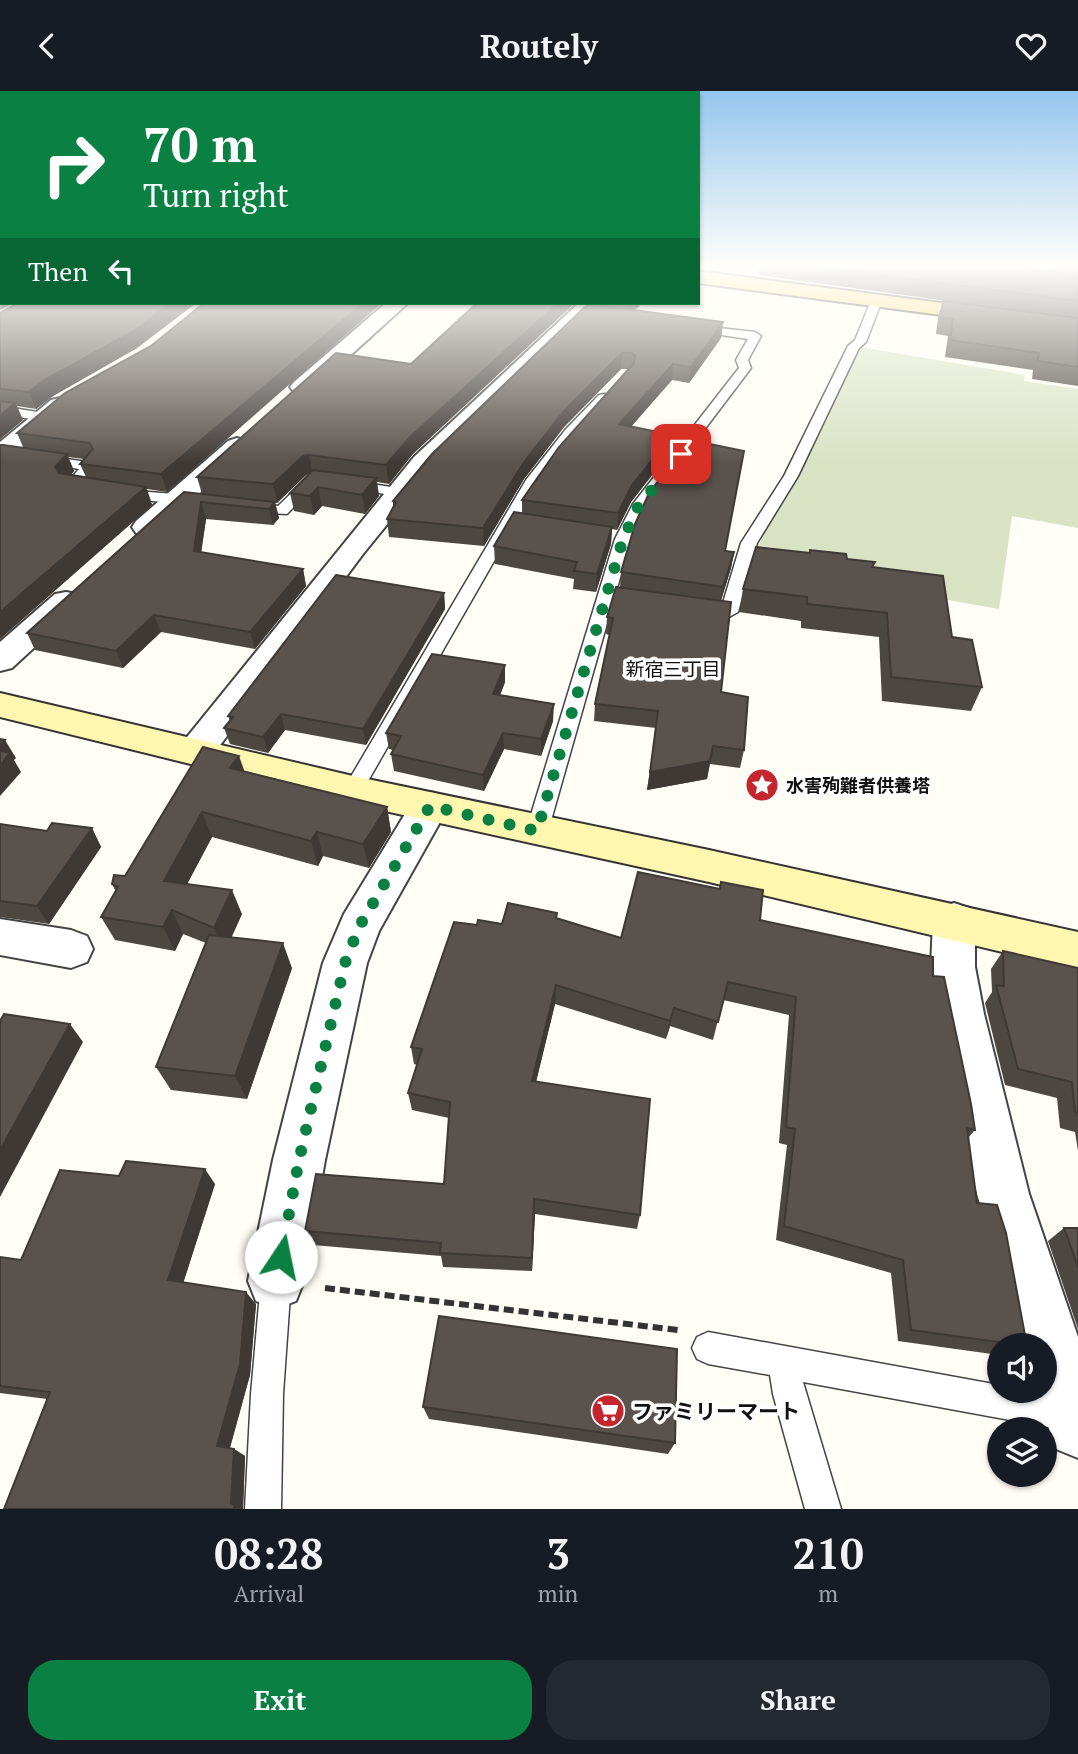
<!DOCTYPE html>
<html lang="en">
<head>
<meta charset="utf-8">
<style>
	body { margin:0; font-family:"PT Serif","Noto Sans JP",serif; background:#242831; color:#f1f3f6; height:100vh; display:flex; flex-direction:column; font-size:26px; white-space:nowrap }
	* { box-sizing:border-box; margin:0 }
	p { font-size:23px; color:#9ea1a6 }
	.icon { flex:none; width:38px; height:38px; fill:none; stroke:currentColor; stroke-width:2; stroke-linecap:round; stroke-linejoin:round }
	.map { position:relative; height:1418px; overflow:hidden }
	.details { display:flex; flex-direction:column; background:#171b24; flex:1 }
	.details>* { flex:none }
	.guide { position:absolute; left:0px; top:0px; width:700px; height:214px; box-shadow:0 2px 5px #0004; background:#0b8043; color:#fff; overflow:hidden }
	.controls { position:absolute; left:987px; top:1242px; display:grid; gap:14px }
	.controls a { display:grid; place-items:center; width:70px; height:70px; border-radius:50%; background:#171b24; box-shadow:0 2px 5px #0004; font-size:35px }
	.pin { position:absolute; display:grid; place-items:center; width:60px; height:60px; color:#fff; margin:-30px; border-radius:14px; box-shadow:0 4px 10px #0006 }
	.me { position:absolute; width:77px; margin:-38px; rotate:11deg; stroke-linejoin:round; filter:drop-shadow(0 0 5px #0008) }
	.turn { display:flex; align-items:center; gap:24px; height:147px; padding:0 28px; font-size:32px }
	.turn .icon { width:91px; height:91px; stroke-width:2.5 }
	.turn b { display:block; font-size:49px; line-height:60px }
	.then { display:flex; align-items:center; height:66px; padding:0 28px; background:#0003; gap:14px; font-size:26px }
	.eta { display:flex; justify-content:space-evenly; align-items:center; height:119px; text-align:center }
	.eta b { font-size:42px; font-weight:700; line-height:49px }
	.action { display:flex; gap:14px; margin-top:auto; padding:14px 28px }
	.action a { flex:1; height:80px; border-radius:28px; background:#0b8043; color:#fff; font-size:28px; font-weight:700; line-height:80px; text-align:center }
	.action a+a { background:#242831; color:#f1f3f6 }
	header { display:flex; justify-content:space-between; align-items:center; height:91px; padding:0 28px; background:#171b24; font-size:32px; font-weight:700 }
	.map>svg:first-child { display:block }
	.cemetery { fill:#d9e3c4 }
	.lines { fill:none; stroke-linecap:round; stroke-linejoin:round }
	.lane-casing { stroke:#444; stroke-width:3 }
	.street-casing { stroke:#444; stroke-width:4 }
	.secondary-casing { stroke:#333; stroke-width:4 }
	.primary-casing { stroke:#222; stroke-width:4 }
	.path { stroke:#333; stroke-width:6; stroke-dasharray:10 5; stroke-linecap:butt }
	.lane { fill:#fff; fill-rule:evenodd }
	.street { fill:#fff; fill-rule:evenodd }
	.secondary { fill:#fff6b0; fill-rule:evenodd }
	.primary { fill:#f9d66b; fill-rule:evenodd }
	.wall { fill:#4d4742; fill-rule:evenodd }
	.shaded-wall { fill:#3f3936 }
	.building { fill:#5a524d; stroke:#3f3936; stroke-width:2 }
	.route { stroke:#0b8043; stroke-width:12; stroke-dasharray:0 21.6 }
	.labels { text-anchor:middle; dominant-baseline:central; stroke-width:7; stroke-linejoin:round; paint-order:stroke }
	.poi-label { font-size:18px; font-weight:bold; fill:#111; stroke:#fff; text-anchor:start }
	.neighbourhood-label { font-size:19px; fill:#111; stroke:#fff }
	.near-poi-label { font-size:21px; font-weight:bold; fill:#111; stroke:#fff; text-anchor:start }
</style>
</head>
<body>
<header><svg class="icon" aria-label="back" viewBox="0 0 24 24"><path d="M15 5l-7 7 7 7"/></svg>Routely<svg class="icon" aria-label="heart" viewBox="0 0 24 24"><path d="M12 20l-8-8c-3-5 5-10 8-4 3-6 11-1 8 4z"/></svg></header>
<div class="map">
<svg width="1078" height="1418" viewBox="0 0 1078 1418">
	<rect width="100%" height="100%" fill="#fffdf5"/>
	<path class="cemetery" d="M859,256l166,28 -1,6 54,8v139l-66,-12 -13,93 -131,-23 -122,-13 32,-69 19,-27 31,-59z"/>
	<g class="lines">
		<defs>
			<g id="lane">
				<path d="M872,207l10,2 -16,42 -7,6 -61,128 -41,67 -19,69 -9,5 -31,-5 -3,-4 9,-5 18,3 19,-63 43,-67 64,-130 7,-6z"/>
				<path d="M692,234l63,7 6,4 -13,24 3,8 -106,140 -14,31 -83,292 -3,6 -8,2 -8,-2 -3,-6 89,-292 18,-35 106,-136 -3,-8 12,-21 -60,-9v-4z"/>
				<path d="M604,303l5,1v6l-33,34 -36,46 -180,314 -7,3 -7,-3 -3,-5 3,-5 180,-305 40,-51 33,-34z"/>
				<path d="M0,315l44,7 7,4 -7,4 -44,-7z"/>
				<path d="M45,365l50,7 2,3 -15,17 10,2 2,3 -2,3 -25,-3 -2,-3 14,-16 -39,-6v-6z"/>
				<path d="M312,386l7,4 -32,33 -39,-2 -8,-5 8,-5 30,4 29,-28z"/>
				<path d="M351,390l47,7 7,4 -7,4 -52,-8 -2,-3 2,-3z"/>
				<path d="M123,399l65,5 8,5 -8,5 -70,-8 -2,-3z"/>
				<path d="M276,1175l11,4 4,11 -8,113 -2,115h-36l6,-115 10,-113 4,-11z"/>
				<path d="M708,1241l291,53v6h72l7,3v28l-30,5 -245,-45 38,127h-36l-32,-115 -3,-19 -62,-11 -11,-5 -5,-11 5,-11z"/>
			</g>
			<g id="street">
				<path d="M386,212h22l-98,89h-16l-4,-5 4,-5z"/>
				<path d="M579,212h22l-169,166 -69,85 -154,206 -13,4 -13,-4 -5,-9 5,-9 231,-285z"/>
				<path d="M60,307l9,2 3,5 -3,5 -60,50 -9,3v-21l51,-42z"/>
				<path d="M237,347l9,3 4,5 -4,5 -90,82 -10,3 -10,-3 -4,-6 4,-6 92,-80z"/>
				<path d="M66,501l11,2 5,7 -5,7 -65,60 -12,3v-29l55,-48z"/>
				<path d="M430,701l14,4 5,10 -70,125 -12,32 -42,197 -21,121 -8,20 -20,8 -20,-8 -8,-20 25,-121 50,-197 21,-49 72,-118z"/>
				<path d="M954,812l15,5 6,13v46l9,47 45,180 49,143v121l-22,-9 -20,-58h9v-45h-22l-46,-152 -39,-180 -7,-47 2,-46 6,-13z"/>
				<path d="M0,828l71,11 16,6 6,13 -6,13 -16,6 -71,-13z"/>
			</g>
			<path id="secondary" d="M0,602l353,83 356,74 369,82v38l-369,-88 -356,-78 -353,-87z"/>
			<path id="primary" d="M698,180l380,50v12l-380,-50z"/>
		</defs>
		<use href="#lane" class="lane-casing"/>
		<use href="#street" class="street-casing"/>
		<use href="#secondary" class="secondary-casing"/>
		<use href="#primary" class="primary-casing"/>
		<path class="path" d="M325,1197l353,42"/>
		<use href="#lane" class="lane"/>
		<use href="#street" class="street"/>
		<use href="#secondary" class="secondary"/>
		<use href="#primary" class="primary"/>
	</g>
	<g class="wall">
		<path d="M760,173h274l-3,3 15,3 2,-6h30v122l-46,-7 1,-9 -88,-13 3,-21 -12,-2 2,-17 5,-16 85,11 -270,-37z"/>
		<path d="M18,212h178l-59,45 -84,48 -17,13 -19,-3 6,14 -23,19v-126z"/>
		<path d="M597,212h45l-8,8 89,11 -2,16 -32,45 -17,-3 -41,47 41,8 -2,17 -39,50 -14,28 -5,-1 -1,15 -15,48 -23,-3 1,-10 -79,-15 -1,-18 28,-32v-14l107,-131h-8l-57,58 -40,52 -40,67 -95,-9 -2,-18 6,-12v-6l204,-195z"/>
		<path d="M151,255l16,146 -20,-3 5,16 -152,134 23,-192 -6,-14zM68,366l16,2 -4,5 6,13 -15,-2 3,-4z"/>
		<path d="M336,262l76,102 -23,29 -12,-2 2,14 -14,18 -43,-8 -8,9 -20,-4 -4,-18 19,-19 -3,1 -29,28h-2l4,15 -6,7 -67,-6 -5,33 102,17 3,17 -51,63 -94,-17 -38,36 -88,-18 -8,-17 175,-139 -5,-17z"/>
		<path d="M810,459l37,9 26,8 79,70 30,50 -11,24 -89,-10 -3,-64 -78,-9v-7l-62,-9 4,-23 66,-36z"/>
		<path d="M725,460l9,1 -3,16 -10,33v91l23,58 -4,18 -30,-4 -3,15 -60,11 9,-62 -62,-7 1,-17 14,-69 -3,-1 1,-17 13,-30 1,-15z"/>
		<path d="M444,502l1,16 -79,136 -81,-15 -17,23 -38,-9 -6,-16 6,-7 -2,-5z"/>
		<path d="M505,574v17l-5,13 53,26 -12,35 -37,-7 -20,42 -90,-20 -3,-17 2,-4 -4,-1 -3,-16z"/>
		<path d="M245,680l142,36 4,25 -22,36 -46,-12 -5,10 -106,-29 -25,47 55,30 -11,23 61,31 -45,131 -76,-9 -15,-23 50,-124 -23,-9 -8,17 -60,-11 -14,-23 15,-25 -4,-8 13,-8z"/>
		<path d="M0,733l47,7 45,-3 9,19 -52,77 -49,-7z"/>
		<path d="M557,827l64,20 139,-18 173,56 42,154 -7,8 9,65 50,143h-28v9l-101,-14 -7,-68 -115,-33 11,-95 -8,-2 10,-128 -66,-15 -10,40 -43,-14 -4,13 -111,-35 -19,78 104,133 -3,14 -102,-15 -3,57 -89,-4 -2,-11 -128,-11 -8,-14 139,-47 5,-66 -37,-8 -4,-17 9,-28 -3,-1 -3,-17 66,-122 25,-1z"/>
		<path d="M1003,860l75,17v183l-3,-19 -15,-4 -3,-30 -52,-13 -20,-82 7,-11 -1,-23z"/>
		<path d="M119,1085l96,8 -32,99 73,21 -6,71 -20,73 4,1 11,7 -2,53 -196,-110 -47,-6v-136l21,3z"/>
		<path d="M1064,1137h14v101l-30,-88z"/>
		<path d="M423,1316l252,36 -7,11 -239,-35z"/>
	</g>
	<g class="shaded-wall">
		<path d="M2,200v12h12l-14,7v-18z"/>
		<path d="M171,212h25l-59,45 -84,48 -17,13 -7,-17 17,-13z"/>
		<path d="M363,212h19l-215,189 -6,-18z"/>
		<path d="M558,212h17l-163,152 -23,29 -3,-19 24,-28z"/>
		<path d="M631,212h11l-12,12z"/>
		<path d="M723,231l-2,16 -32,45 2,-16z"/>
		<path d="M622,262l-1,16 -57,58 -40,52 -40,67 -1,-18 41,-66 40,-51z"/>
		<path d="M673,273l-1,16 -54,61 1,-17z"/>
		<path d="M15,312l8,17 -23,19v-23z"/>
		<path d="M672,344l-2,17 -39,50 -14,28 1,-17 14,-28z"/>
		<path d="M67,363l7,17 -12,14 -7,-18z"/>
		<path d="M309,364l3,18 -6,2 -29,28 -4,-19 30,-28z"/>
		<path d="M376,387l3,18 -14,18 -3,-19z"/>
		<path d="M146,396l6,18 -152,134v-27z"/>
		<path d="M318,396l4,19 -8,9 -4,-19z"/>
		<path d="M201,411l5,17 -7,49 -5,-17z"/>
		<path d="M275,411l4,16 -6,7 -4,-16z"/>
		<path d="M612,436l-1,17 -15,48 1,-18z"/>
		<path d="M734,461l-3,16 -11,35 3,-16z"/>
		<path d="M303,478l3,17 -51,63 -5,-17z"/>
		<path d="M444,502l1,16 -79,136 -3,-16z"/>
		<path d="M154,524l7,17 -38,36 -7,-17z"/>
		<path d="M505,574v17l-11,29 -1,-17z"/>
		<path d="M554,613l-1,17 -12,35v-17z"/>
		<path d="M281,623l4,16 -17,23 -5,-16z"/>
		<path d="M503,642l1,16 -20,42 -1,-16z"/>
		<path d="M5,649l11,18 -2,2 7,12 -21,24v-50z"/>
		<path d="M239,665l9,25 -18,-13z"/>
		<path d="M710,670l-3,18 -60,11 3,-18z"/>
		<path d="M387,716l4,25 -22,36 -6,-24z"/>
		<path d="M202,721l10,25 -36,68 -12,-24z"/>
		<path d="M92,737l9,19 -52,77 -12,-18z"/>
		<path d="M317,741l6,24 -5,10 -7,-25z"/>
		<path d="M232,799l10,24 -17,38 -11,-24z"/>
		<path d="M172,819l11,24 -8,17 -12,-24z"/>
		<path d="M283,852l9,25 -45,131 -12,-23z"/>
		<path d="M556,894l-1,19 -23,94v-17z"/>
		<path d="M674,917l-4,18 -4,13 4,-18z"/>
		<path d="M70,933l13,18 -83,155v-47z"/>
		<path d="M205,1078l10,15 -35,109 -12,-13z"/>
		<path d="M534,1108l1,15 -3,57v-13z"/>
		<path d="M246,1201l10,12 -6,71 -22,79 -11,-8z"/>
		<path d="M234,1358l11,7 -2,53h-9l-3,-6z"/>
	</g>
	<g class="building">
		<path d="M0,173h2v27l-2,1z"/>
		<path d="M796,173h223l59,14v23z"/>
		<path d="M943,210l135,17v49l-40,-6 1,-8 -89,-13 3,-21 -12,-1z"/>
		<path d="M18,212h153l-39,29 -86,47 -17,13 -29,-3v-76z"/>
		<path d="M204,212h159l-202,171 -81,-10 13,-15 -4,-6 -72,-10 48,-40 86,-47z"/>
		<path d="M477,212h81l-148,134 -24,28 -77,-10 -6,1 -30,28 -76,-7 139,-124 75,11z"/>
		<path d="M588,213l135,18 -32,45 -18,-3 -54,60 53,11 -40,50 -14,28 -96,-13 37,-53 75,-84 1,-8 -3,-2h-10l-58,58 -40,51 -41,66 -96,-9 9,-17 -3,-1 39,-47z"/>
		<path d="M0,310l15,2 -15,13z"/>
		<path d="M690,349l54,11 -19,100 9,1 -11,35 -102,-15 14,-48 14,-31z"/>
		<path d="M0,354h3l64,9 -12,13 4,6 87,14 -146,125z"/>
		<path d="M313,379l63,8 -14,17 -44,-8 -8,9 -20,-3z"/>
		<path d="M184,401l91,10 -6,7 -68,-7 -7,49 109,18 -53,63 -96,-17 -38,36 -89,-18z"/>
		<path d="M514,421l98,15 -15,47 -23,-3 3,-9 -83,-16z"/>
		<path d="M756,456l54,6v-3l36,4 1,5 28,3 -3,5 71,9 9,61 20,3 10,47 -91,-10 -4,-64 -80,-9v-7l-64,-8z"/>
		<path d="M336,484l108,18 -81,136 -82,-15 -18,23 -39,-9 9,-11 -5,-1z"/>
		<path d="M616,496l115,15 -10,90 27,5 -4,53 -31,-4 -3,15 -60,11 8,-61 -63,-7 18,-86 -6,-1z"/>
		<path d="M432,563l73,11 -12,29 61,10 -13,35 -38,-6 -20,42 -92,-21 10,-18 -15,-3z"/>
		<path d="M0,648l5,1 -5,6z"/>
		<path d="M203,656l36,9 -9,12 157,39 -24,37 -46,-12 -6,9 -109,-29 -38,69 68,9 -18,38 -42,-18 -9,17 -62,-10 17,-30 -6,-3 2,-9 11,1z"/>
		<path d="M0,660l10,2 -10,12z"/>
		<path d="M52,732l40,5 -55,78 -37,-5v-77l47,7z"/>
		<path d="M638,781l82,17 1,-7 42,8 -3,30 173,37v19l11,1 27,127 4,26 -8,-2 10,75 20,2 9,28 21,113 -116,-16 -8,-70 -119,-34 11,-97 -9,-2 10,-130 -68,-15 -10,40 -44,-14 -4,13 -114,-36 -24,96 118,18 -10,116 -106,-16 -2,59 -92,-5 1,-10 -136,-12 11,-57 128,10 6,-82 -42,-9 14,-44 -11,-2 43,-125 23,3 1,-5 24,4 6,-21 49,10 -1,5 65,20z"/>
		<path d="M209,844l74,8 -48,133 -79,-9z"/>
		<path d="M1003,860l75,17v145l-3,-1 -3,-30 -54,-13 -22,-84 8,1z"/>
		<path d="M4,923l66,10 -70,126v-129z"/>
		<path d="M126,1070l79,8 -37,111 78,12 -6,72 -23,82 17,3 -3,54 4,3 -1,3h-230l46,-117 -50,-6v-129l21,3 39,-90 59,6z"/>
		<path d="M1064,1137h14v39z"/>
		<path d="M439,1225l238,33 -2,94 -252,-36z"/>
	</g>
	<linearGradient id="sky" x2="0" y2="1"><stop stop-color="#95c6ee"/><stop offset="0.47" stop-color="#fffefa"/><stop offset="1" stop-color="#fffefa" stop-opacity="0"/></linearGradient>
	<rect width="1078" height="372" fill="url(#sky)"/>
	<g class="lines">
		<path class="route" d="M281,1166l18,-97 46,-197 14,-36 71,-121 107,25 86,-292 15,-32 43,-53"/>
	</g>
	<defs>
		<symbol id="sight-disc" viewBox="-11 -11 22 22"><circle r="9.5" fill="#c4262e" stroke="#fff"/><path d="M0-6L1.8-2.2L6-1.7L2.9 1.2L3.7 5.4L0 3.3L-3.7 5.4L-2.9 1.2L-6-1.7L-1.8-2.2Z" fill="#fff"/></symbol>
		<symbol id="supermarket-disc" viewBox="-11 -11 22 22"><circle r="9.5" fill="#c4262e" stroke="#fff"/><path d="M-6-5.5h2.5l.6 2H6L4.5 2H-2.5L-4.4-4H-6ZM-1.5 3.2a1.3 1.3 0 1 0 .1 0ZM3 3.2a1.3 1.3 0 1 0 .1 0Z" fill="#fff"/></symbol>
	</defs>
	<g fill-rule="evenodd">
		<use href="#sight-disc" x="743" y="675" width="38" height="38"/>
		<use href="#supermarket-disc" x="589" y="1301" width="38" height="38"/>
	</g>
	<g class="labels">
		<g class="poi-label">
			<text x="786" y="694">水害殉難者供養塔</text>
		</g>
		<g class="neighbourhood-label">
			<text x="673" y="577">新宿三丁目</text>
		</g>
		<g class="near-poi-label">
			<text x="632" y="1320">ファミリーマート</text>
		</g>
	</g>
</svg>
<div class="controls">
<a><svg class="icon" aria-label="sound" viewBox="0 0 24 24"><path d="M4 9h4l5-4v14l-5-4H4zM17 9q2 3 0 6"/></svg></a>
<a><svg class="icon" aria-label="layers" viewBox="0 0 24 24"><path d="M12 4l9 5-9 5-9-5zM3 14l9 5 9-5"/></svg></a>
</div>
<div class="pin" style="left:681px;top:363px;background:#d93025"><svg class="icon" aria-label="arrive" viewBox="0 0 24 24"><path d="M6 21V4h12l-3 4 3 4H6"/></svg></div>
<svg class="me" style="left:281px;top:1166px" viewBox="-20 -20 40 40"><circle r="19" fill="#fff"/><path d="M0-13L10 11 0 6-10 11z" fill="#0b8043"/></svg>
<div class="guide">
<div class="turn"><svg class="icon" aria-label="right" viewBox="0 0 24 24"><path d="M7 20v-9h11M14 6l5 5-5 5"/></svg><div><b>70 m</b>Turn right</div></div>
<div class="then">Then<svg class="icon" aria-label="left" viewBox="0 0 24 24"><path d="M17 20v-9H6M10 6l-5 5 5 5"/></svg></div>
</div>
</div>
<section class="details">
<div class="eta">
<div><b>08:28</b><p>Arrival</p></div>
<div><b>3</b><p>min</p></div>
<div><b>210</b><p>m</p></div>
</div>
<div class="action"><a>Exit</a><a>Share</a></div>
</section>
</body>
</html>
